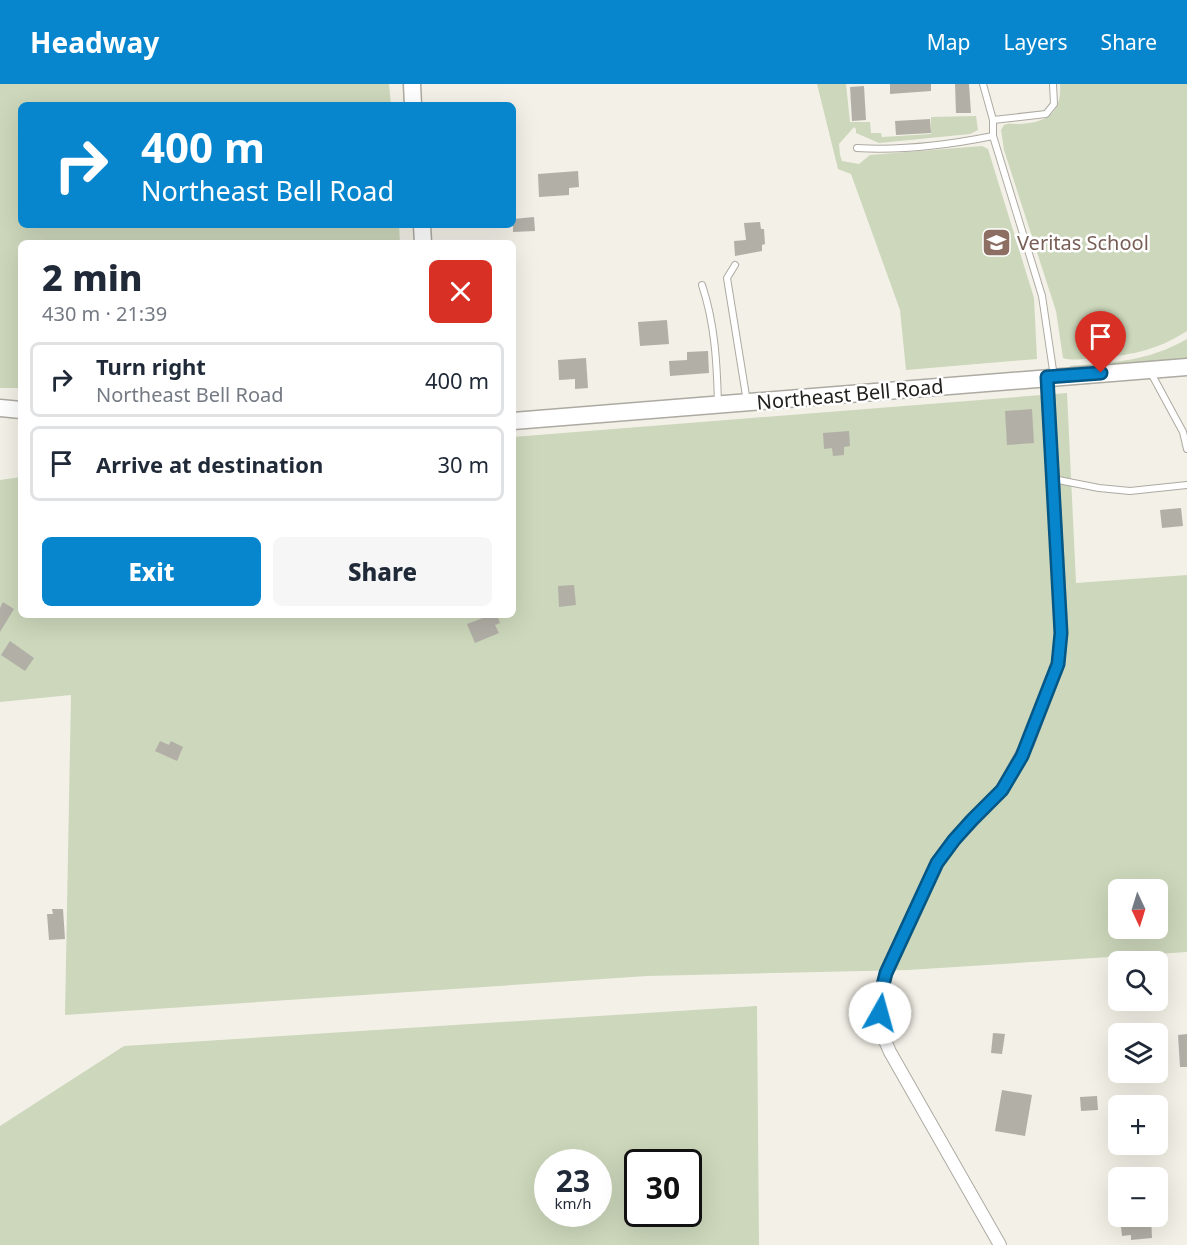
<!DOCTYPE html>
<html lang="en">
<head>
<meta charset="utf-8">
<style>
	body { margin:0; font-family:"Noto Sans",sans-serif; background:#f6f6f7; color:#1f2937; height:100vh; display:flex; flex-direction:column; font-size:22px; white-space:nowrap }
	* { box-sizing:border-box; margin:0 }
	p { font-size:20px; color:#747a83 }
	.icon { flex:none; width:33px; height:33px; fill:none; stroke:currentColor; stroke-width:2; stroke-linecap:round; stroke-linejoin:round }
	.map { position:relative; flex:1; overflow:hidden }
	.side { position:absolute; left:18px; top:156px; width:498px; height:378px; display:flex; flex-direction:column; background:#fff; border-radius:9px; box-shadow:0 6px 24px #0002 }
	.side>* { flex:none }
	.hud { position:absolute; left:18px; top:18px; width:498px; height:126px; border-radius:9px; box-shadow:0 6px 24px #0002; background:#0786ce; color:#fff; overflow:hidden }
	.needle { width:39px; rotate:176deg }
	.controls { position:absolute; left:1108px; top:795px; display:grid; gap:12px }
	.controls a { display:grid; place-items:center; width:60px; height:60px; border-radius:9px; background:#fff; box-shadow:0 6px 24px #0002; font-size:30px }
	.speed { position:absolute; left:534px; top:1065px; display:flex; gap:12px; font-size:30px; font-weight:700; text-align:center }
	.speed>* { display:grid; place-content:center; width:78px; height:78px; border-radius:50%; background:#fff; box-shadow:0 6px 24px #0002; line-height:1 }
	.speed small { font-size:15px; font-weight:400 }
	.speed .limit { border:3px solid #111; border-radius:9px; background:#fff; color:#111 }
	.pin { position:absolute; display:grid; place-items:center; width:51px; height:51px; color:#fff; margin:-62px -26px; border-radius:50% 50% 50% 0; rotate:-45deg; box-shadow:0 0 6px #0007 }
	.pin .icon { rotate:45deg }
	.me { position:absolute; width:66px; margin:-33px; rotate:7deg; stroke-linejoin:round; filter:drop-shadow(0 0 4px #0008) }
	.turn { display:flex; align-items:center; gap:21px; height:126px; padding:0 24px; font-size:27px }
	.turn .icon { width:78px; height:78px; stroke-width:2.5 }
	.turn b { display:block; font-size:42px; line-height:51px }
	.round { display:grid; place-items:center; flex:none; width:63px; height:63px; border-radius:9px; background:#f6f6f7 }
	.summary { display:flex; align-items:center; justify-content:space-between; height:102px; padding:0 24px }
	h1 { font-size:36px; font-weight:800; line-height:45px }
	.cta { display:flex; gap:12px; margin-top:auto; padding:12px 24px }
	.cta a { flex:1; height:69px; border-radius:9px; background:#0786ce; color:#fff; font-size:24px; font-weight:800; line-height:69px; text-align:center }
	.cta a+a { background:#f6f6f7; color:#1f2937 }
	ul { padding:0; list-style:none }
	li { display:flex; align-items:center; gap:18px; height:75px; margin:0 12px 9px; padding:0 12px; border:3px solid #e0e1e3; border-radius:9px }
	li div { flex:1 }
	li b { display:block; font-size:22px }
	li em { font-style:normal }
	header { display:flex; align-items:center; gap:36px; box-sizing:border-box; height:84px; padding:0 30px; background:#0786ce; color:#fff }
	header strong { font-size:28px }
	nav { display:flex; gap:33px; margin-inline-start:auto; font-size:21px }
	.map>svg:first-child { display:block }
	.green { fill:#ccd7bb; fill-rule:evenodd }
	.building { fill:#b2afa7 }
	.lines { fill:none; stroke-linecap:round; stroke-linejoin:round }
	.lane-casing { stroke:#adaaa2; stroke-width:8 }
	.street-casing { stroke:#adaaa2; stroke-width:14 }
	.secondary-casing { stroke:#adaaa2; stroke-width:19 }
	.lane { stroke:#fff; stroke-width:6 }
	.street { stroke:#fff; stroke-width:12 }
	.secondary { stroke:#fff; stroke-width:16 }
	.route-casing { stroke:#055786; stroke-width:15 }
	.route { stroke:#0786ce; stroke-width:10 }
	.labels { text-anchor:middle; dominant-baseline:central; stroke-width:5; stroke-linejoin:round; paint-order:stroke }
	.education-label { font-size:20px; fill:#785e54; stroke:#fff; text-anchor:start }
	.street-label { font-size:20px; fill:#22211e; stroke:#fff }
</style>
</head>
<body>
<header>
<strong>Headway</strong>
<nav><a>Map</a><a>Layers</a><a>Share</a></nav>
</header>
<div class="map">
<svg width="1187" height="1161" viewBox="0 0 1187 1161">
	<rect width="100%" height="100%" fill="#f3f0e7"/>
	<g class="green">
		<path d="M0,0h389l2,21h-370v120h378l1,18h-379v145h-21z"/>
		<path d="M817,0h29l4,38h20l1,11h10l1,4 49,-3v-17l45,-1 2,14 -8,4 -91,9 -23,-10v-4l-2,-2 -15,17 1,11 2,6 17,3 11,-9 112,-9 6,3 46,149 3,61 -131,11 -6,-60 -49,-136 -13,-5z"/>
		<path d="M1060,0h127v247c-31,20 -59,25 -95,27 -10,1 -20,3 -29,0l-7,-47 -52,-161 -3,-20 3,-5c5,-2 8,-1 14,-1 29,-1 44,-10 42,-40z"/>
		<path d="M1187,255v21l-112,9 -6,-3c45,-4 78,-4 118,-27z"/>
		<path d="M1067,309l9,190 111,-8v377l-279,18 -261,6 -582,39 6,-320 -71,7v-222l21,-3v138h492v-178zM1119,806h39v38h-39z"/>
		<path d="M757,922l2,239h-759v-119l124,-80zM548,1078h50v52h-50zM688,1078v52h-50v-52z"/>
	</g>
	<g class="building">
		<path d="M890,0h41v7l-41,3z"/>
		<path d="M955,0h14l2,29h-15z"/>
		<path d="M864,2l2,34 -14,1 -2,-34z"/>
		<path d="M930,35l1,14 -35,2 -1,-14z"/>
		<path d="M578,87l1,16 -10,1v7l-30,2 -1,-23z"/>
		<path d="M534,133l1,14 -22,1v-13z"/>
		<path d="M760,138l1,7h3l1,15 -3,1v6l-27,5 -1,-15 12,-1 -2,-17z"/>
		<path d="M667,236l2,24 -29,2 -2,-24z"/>
		<path d="M708,267l1,22 -39,3 -1,-15 18,-1v-8z"/>
		<path d="M586,274l2,30 -13,1v-10l-16,1 -1,-20z"/>
		<path d="M1032,325l2,34 -27,2 -2,-34z"/>
		<path d="M849,347l1,15 -6,1v8l-11,1 -1,-8 -8,1 -1,-16z"/>
		<path d="M1181,424l2,18 -21,2 -2,-18z"/>
		<path d="M574,501l2,20 -17,2 -1,-21z"/>
		<path d="M3,518l11,7 -14,23v-24z"/>
		<path d="M491,531h6l3,8 -5,2 4,8 -24,10 -8,-19z"/>
		<path d="M10,557l24,17 -9,13 -24,-16z"/>
		<path d="M160,657l9,4 2,-4 12,6 -6,14 -22,-10z"/>
		<path d="M52,825h11l2,30 -16,1 -2,-26h6z"/>
		<path d="M993,949l12,1 -3,20 -11,-1z"/>
		<path d="M1187,950v33h-7l-2,-32z"/>
		<path d="M1002,1006l30,5 -7,41 -30,-5z"/>
		<path d="M1097,1012l1,14 -17,1 -1,-14z"/>
		<path d="M1130,1132h21l1,22 -21,2v-5l-9,1 -2,-18z"/>
	</g>
	<g class="lines">
		<defs>
			<g id="lane">
				<path d="M983,0l10,36v16l49,160 12,81"/>
				<path d="M993,36l53,-6 8,-10 -1,-20"/>
				<path d="M857,64c46,3 91,-3 136,-12"/>
				<path d="M735,181l-8,13 20,124"/>
				<path d="M702,201c13,39 15,79 16,119"/>
				<path d="M1151,289l32,59 4,17"/>
				<path d="M1053,395l46,9 31,3 57,-6"/>
			</g>
			<path id="street" d="M1000,1161l-110,-193 -7,-16 -3,-23 1,-20 5,-20 51,-110 17,-23 48,-50 26,-47 30,-79 3,-31 -1,-24 -13,-232"/>
			<g id="secondary">
				<path d="M412,0l1,21"/>
				<path d="M422,141l1,18"/>
				<path d="M0,324l21,2"/>
				<path d="M513,337l674,-54"/>
			</g>
		</defs>
		<use href="#lane" class="lane-casing"/>
		<use href="#street" class="street-casing"/>
		<use href="#secondary" class="secondary-casing"/>
		<use href="#lane" class="lane"/>
		<use href="#street" class="street"/>
		<use href="#secondary" class="secondary"/>
	</g>
	<g class="lines">
		<defs>
			<path id="route" d="M880,929l1,-20 5,-20 51,-110 17,-23 18,-20 30,-30 20,-34 36,-92 3,-31 -14,-256 54,-4"/>
		</defs>
		<use href="#route" class="route-casing"/>
		<use href="#route" class="route"/>
	</g>
	<defs>
		<symbol id="school-square" viewBox="-11 -11 22 22"><rect x="-9" y="-9" width="18" height="18" rx="4" fill="#8d6e63" stroke="#fff"/><path d="M0-5L7-2L0 1L-7-2ZM-4 1L0 2.5L4 1V4Q0 6-4 4Z" fill="#fff"/></symbol>
	</defs>
	<g fill-rule="evenodd">
		<use href="#school-square" x="980" y="142" width="33" height="33"/>
	</g>
	<g class="labels">
		<g class="education-label">
			<text x="1017" y="158">Veritas School</text>
		</g>
		<g class="street-label">
			<text transform="translate(850 310) rotate(-5)">Northeast Bell Road</text>
		</g>
	</g>
</svg>
<div class="controls">
<a><svg class="needle" viewBox="-14 -14 28 28"><path d="M0-13l5 13h-10z" fill="#e53935"/><path d="M0 13l5-13h-10z" fill="#747a83"/></svg></a>
<a><svg class="icon" aria-label="search" viewBox="0 0 24 24"><circle cx="10" cy="10" r="6"/><path d="M15 15l6 6"/></svg></a>
<a><svg class="icon" aria-label="layers" viewBox="0 0 24 24"><path d="M12 4l9 5-9 5-9-5zM3 14l9 5 9-5"/></svg></a>
<a>+</a>
<a>−</a>
</div>
<div class="speed"><div>23<small>km/h</small></div><div class="limit">30</div></div>
<div class="pin" style="left:1101px;top:289px;background:#d93025"><svg class="icon" aria-label="arrive" viewBox="0 0 24 24"><path d="M6 21V4h12l-3 4 3 4H6"/></svg></div>
<svg class="me" style="left:880px;top:929px" viewBox="-20 -20 40 40"><circle r="19" fill="#fff"/><path d="M0-13L10 11 0 6-10 11z" fill="#0786ce"/></svg>
<div class="hud">
<div class="turn"><svg class="icon" aria-label="right" viewBox="0 0 24 24"><path d="M7 20v-9h11M14 6l5 5-5 5"/></svg><div><b>400 m</b>Northeast Bell Road</div></div>
</div>
<section class="side">
<div class="summary"><div><h1>2 min</h1><p>430 m · 21:39</p></div><a class="round" style="background:#d93025;color:#fff"><svg class="icon" aria-label="close" viewBox="0 0 24 24"><path d="M6 6l12 12M18 6L6 18"/></svg></a></div>
<ul>
<li><svg class="icon" aria-label="right" viewBox="0 0 24 24"><path d="M7 20v-9h11M14 6l5 5-5 5"/></svg><div><b>Turn right</b><p>Northeast Bell Road</p></div><em>400 m</em></li>
<li><svg class="icon" aria-label="arrive" viewBox="0 0 24 24"><path d="M6 21V4h12l-3 4 3 4H6"/></svg><div><b>Arrive at destination</b></div><em>30 m</em></li>
</ul>
<div class="cta"><a>Exit</a><a>Share</a></div>
</section>
</div>
</body>
</html>
